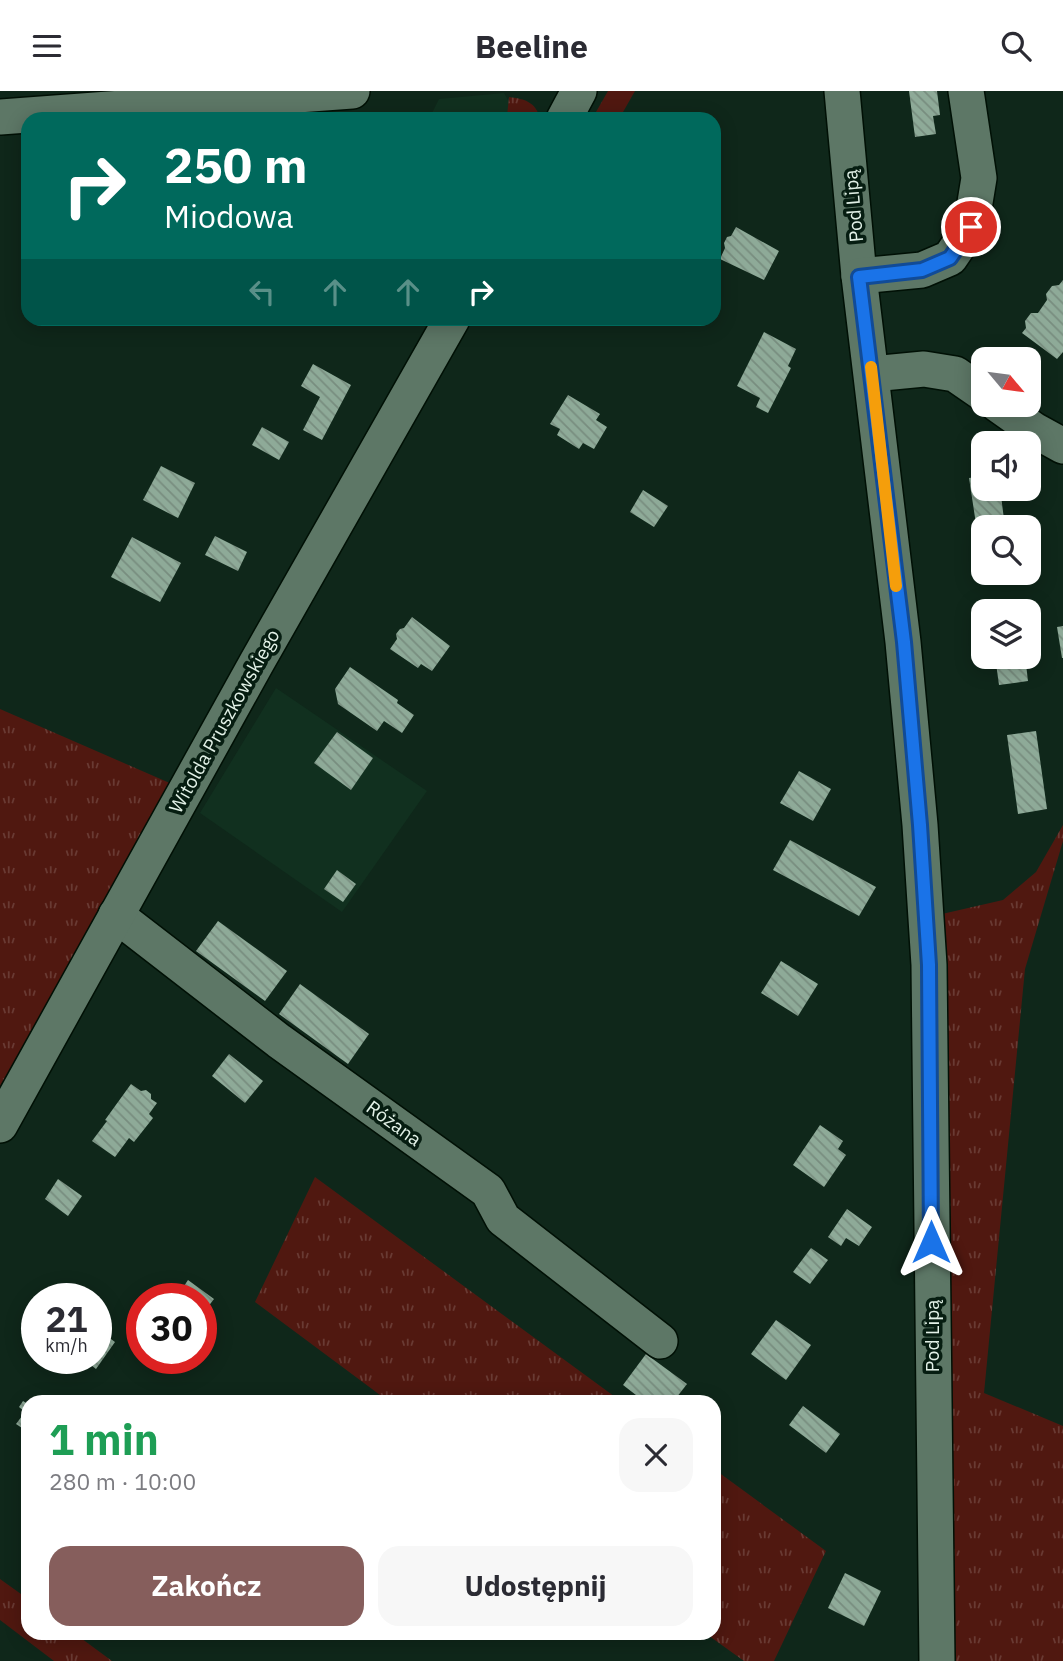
<!DOCTYPE html>
<html lang="pl">
<head>
<meta charset="utf-8">
<style>
	body { margin:0; font-family:"IBM Plex Sans",sans-serif; background:#f7f7f7; color:#2b2b33; height:100vh; display:flex; flex-direction:column; font-size:26px; white-space:nowrap }
	* { box-sizing:border-box; margin:0 }
	p { font-size:23px; color:#7c7c81 }
	.icon { flex:none; width:38px; height:38px; fill:none; stroke:currentColor; stroke-width:2; stroke-linecap:round; stroke-linejoin:round }
	.map { position:relative; flex:1; overflow:hidden }
	.panel { position:absolute; left:21px; top:1304px; width:700px; height:245px; display:flex; flex-direction:column; background:#fff; border-radius:21px; box-shadow:0 4px 18px #0003 }
	.panel>* { flex:none }
	.banner { position:absolute; left:21px; top:21px; width:700px; height:214px; border-radius:21px; box-shadow:0 4px 18px #0003; background:#00695c; color:#fff; overflow:hidden }
	.needle { width:46px; rotate:119deg }
	.controls { position:absolute; left:971px; top:256px; display:grid; gap:14px }
	.controls a { display:grid; place-items:center; width:70px; height:70px; border-radius:14px; background:#fff; box-shadow:0 4px 18px #0003; font-size:35px }
	.speed { position:absolute; left:21px; top:1192px; display:flex; gap:14px; font-size:35px; font-weight:700; text-align:center }
	.speed>* { display:grid; place-content:center; width:91px; height:91px; border-radius:50%; background:#fff; box-shadow:0 4px 18px #0003; line-height:1 }
	.speed small { font-size:18px; font-weight:400 }
	.speed .limit { border:10px solid #d22; background:#fff; color:#111 }
	.pin { position:absolute; display:grid; place-items:center; width:60px; height:60px; color:#fff; margin:-30px; border:4px solid #fff; border-radius:50%; box-shadow:0 2px 7px #0007 }
	.me { position:absolute; width:77px; margin:-38px; rotate:0deg; stroke-linejoin:round; filter:drop-shadow(0 0 5px #0008) }
	.turn { display:flex; align-items:center; gap:24px; height:147px; padding:0 28px; font-size:32px }
	.turn .icon { width:91px; height:91px; stroke-width:2.5 }
	.turn b { display:block; font-size:49px; line-height:60px }
	.lanes { display:flex; align-items:center; height:66px; padding:0 28px; background:#0003; justify-content:center; gap:35px; direction:ltr }
	.lanes .off { opacity:.35 }
	.round { display:grid; place-items:center; flex:none; width:74px; height:74px; border-radius:21px; background:#f7f7f7 }
	.head { display:flex; align-items:center; justify-content:space-between; height:119px; padding:0 28px }
	h1 { font-size:42px; font-weight:700; line-height:52px; color:#1e9e55 }
	.action { display:flex; gap:14px; margin-top:auto; padding:14px 28px }
	.action a { flex:1; height:80px; border-radius:21px; background:#865e5c; color:#fff; font-size:28px; font-weight:700; line-height:80px; text-align:center }
	.action a+a { background:#f7f7f7; color:#2b2b33 }
	header { display:flex; justify-content:space-between; align-items:center; height:91px; padding:0 28px; background:#fff; font-size:32px; font-weight:700 }
	.map>svg:first-child { display:block }
	.built { fill:#11301f }
	.grass { fill:url(#grass-tufts) }
	.building { fill:url(#building-back-hatch) }
	.lines { fill:none; stroke-linecap:round; stroke-linejoin:round }
	.minor-casing { stroke:#001005; stroke-width:38 }
	.minor { stroke:#5d7766; stroke-width:35 }
	.route-casing { stroke:#114b97; stroke-width:18 }
	.route { stroke:#1a73e8; stroke-width:12 }
	.slow { stroke:#f59e0b; stroke-width:12 }
	.labels { text-anchor:middle; dominant-baseline:central; stroke-width:7; stroke-linejoin:round; paint-order:stroke }
	.street-label { font-size:19px; fill:#e2f1e7; stroke:#061d11 }
</style>
</head>
<body>
<header><svg class="icon" aria-label="menu" viewBox="0 0 24 24"><path d="M4 6h16M4 12h16M4 18h16"/></svg>Beeline<svg class="icon" aria-label="search" viewBox="0 0 24 24"><circle cx="10" cy="10" r="6"/><path d="M15 15l6 6"/></svg></header>
<div class="map">
<svg width="1063" height="1570" viewBox="0 0 1063 1570">
	<defs>
		<pattern id="grass-tufts" width="24" height="20" patternUnits="userSpaceOnUse" patternTransform="scale(1.75)"><rect width="24" height="20" fill="#501810"/><path d="M3 7l-1-3M5 7V3M7 7l1-3M15 17l-1-3M17 17v-4M19 17l1-3" fill="none" stroke="#693a33"/></pattern>
		<pattern id="building-back-hatch" width="6" height="6" patternUnits="userSpaceOnUse" patternTransform="scale(1.75)"><rect width="6" height="6" fill="#8eaa98"/><path d="M-1 5l2 2M0 0l6 6M5-1l2 2" fill="none" stroke="#788d7f"/></pattern>
	</defs>
	<rect width="100%" height="100%" fill="#0f271a"/>
	<g class="built">
		<path d="M504,2l15,26h-90l10,-20z"/>
		<path d="M276,597l151,103 -85,121 -142,-99z"/>
	</g>
	<g class="grass">
		<path d="M608,0h27l-16,28h-27z"/>
		<path d="M509,6c16,2 27,5 31,22h-31l-2,-3z"/>
		<path d="M0,618l172,75 -172,304z"/>
		<path d="M1063,734v16l-38,128 -41,424 79,33v235h-110l-11,-747 61,-14 33,-28z"/>
		<path d="M315,1086l307,225h-233l-17,-13 -117,-87z"/>
		<path d="M714,1378l112,82 -52,110h-30l-39,-28h9z"/>
		<path d="M0,1488l28,20v34h46l38,28h-58l-54,-41z"/>
	</g>
	<g class="building">
		<path d="M909,0h28l3,24 -7,1 3,18 -21,3z"/>
		<path d="M736,136l43,24 -15,29 -44,-21 5,-11 -1,-5 3,-6 4,-1z"/>
		<path d="M1063,189v72l-6,7 -35,-26 4,-5 -1,-7 6,-8h7l9,-13 -1,-6 6,-8 7,-1z"/>
		<path d="M764,241l32,17 -8,17 3,2 -23,45 -12,-6 4,-9 -23,-12z"/>
		<path d="M313,273l38,21 -29,55 -19,-10 17,-33 -19,-11z"/>
		<path d="M568,304l32,19 -4,6 11,7 -13,22 -11,-6 -4,6 -22,-14 3,-6 -10,-5z"/>
		<path d="M262,336l27,15 -10,18 -27,-15z"/>
		<path d="M161,375l34,17 -17,35 -35,-18z"/>
		<path d="M984,385v12h16l5,39h-21v29l-3,1 -12,-79z"/>
		<path d="M643,399l25,16 -14,21 -24,-15z"/>
		<path d="M215,445l32,16 -9,19 -33,-16z"/>
		<path d="M132,446l49,26 -21,39 -49,-25z"/>
		<path d="M1017,511l1,9h-29l-1,-4z"/>
		<path d="M412,526l38,29 -18,25 -11,-7 -3,4 -28,-19 7,-10 -1,-5 4,-5 4,-1z"/>
		<path d="M1063,535v32h-1l-5,-31z"/>
		<path d="M995,565h30l3,25 -29,4z"/>
		<path d="M350,576l48,33 -1,3 17,12 -12,18 -18,-12 -7,10 -39,-27 -3,-15z"/>
		<path d="M1036,640l11,78 -29,5 -11,-79z"/>
		<path d="M337,641l36,26 -22,32 -37,-27z"/>
		<path d="M799,680l32,18 -18,32 -33,-18z"/>
		<path d="M790,749l86,47 -17,29 -86,-46z"/>
		<path d="M337,779l19,14 -13,18 -19,-13z"/>
		<path d="M218,830l69,50 -22,30 -69,-50z"/>
		<path d="M781,870l37,23 -20,32 -37,-23z"/>
		<path d="M300,893l69,50 -21,30 -69,-50z"/>
		<path d="M229,963l34,27 -18,22 -33,-27z"/>
		<path d="M131,993l10,7 5,-1 5,4v5l6,4 -8,11 4,4 -19,24 -5,-4 -14,19 -23,-16 15,-20 -2,-1z"/>
		<path d="M820,1034l23,16 -5,8 8,6 -22,32 -31,-22z"/>
		<path d="M58,1088l24,17 -14,20 -23,-17z"/>
		<path d="M847,1118l25,18 -13,19 -13,-8 -5,8 -13,-9z"/>
		<path d="M811,1157l17,12 -18,24 -17,-12z"/>
		<path d="M188,1189l26,19 -13,17v-17h-31l2,-4h6z"/>
		<path d="M776,1229l35,25 -25,35 -35,-26z"/>
		<path d="M96,1237l19,14 -19,27 -14,-11h14z"/>
		<path d="M646,1263l41,30 -14,18h-28l-22,-17z"/>
		<path d="M23,1310l5,3v28l-12,-8 9,-12 -6,-5z"/>
		<path d="M803,1315l37,28 -14,19 -37,-28z"/>
		<path d="M845,1482l36,18 -17,35 -36,-18z"/>
	</g>
	<g class="lines">
		<defs>
			<g id="minor">
				<path d="M842,0l17,185 44,366 17,183 9,140 8,696"/>
				<path d="M0,26l352,-26"/>
				<path d="M564,28l15,-28"/>
				<path d="M859,185l63,-6 28,-12 21,-31 8,-49 -13,-87"/>
				<path d="M872,283l52,-5 31,5 29,20"/>
				<path d="M997,313l37,26 29,16"/>
				<path d="M116,824l163,126 209,150 15,28 157,122"/>
				<path d="M0,1034l257,-463 195,-343"/>
			</g>
		</defs>
		<use href="#minor" class="minor-casing"/>
		<use href="#minor" class="minor"/>
	</g>
	<g class="lines">
		<defs>
			<path id="route" d="M931,1151l-2,-277 -9,-140 -16,-183 -45,-365 63,-7 28,-12 21,-31"/>
		</defs>
		<use href="#route" class="route-casing"/>
		<use href="#route" class="route"/>
		<path class="slow" d="M871,276l25,219"/>
	</g>
	<g class="labels">
		<g class="street-label">
			<text transform="translate(853 115) rotate(-95)">Pod Lipą</text>
			<text transform="translate(224 630) rotate(-61)">Witolda Pruszkowskiego</text>
			<text transform="translate(394 1032) rotate(36)">Różana</text>
			<text transform="translate(932 1245) rotate(-90)">Pod Lipą</text>
		</g>
	</g>
</svg>
<div class="controls">
<a><svg class="needle" viewBox="-14 -14 28 28"><path d="M0-13l5 13h-10z" fill="#e53935"/><path d="M0 13l5-13h-10z" fill="#7c7c81"/></svg></a>
<a><svg class="icon" aria-label="sound" viewBox="0 0 24 24"><path d="M4 9h4l5-4v14l-5-4H4zM17 9q2 3 0 6"/></svg></a>
<a><svg class="icon" aria-label="search" viewBox="0 0 24 24"><circle cx="10" cy="10" r="6"/><path d="M15 15l6 6"/></svg></a>
<a><svg class="icon" aria-label="layers" viewBox="0 0 24 24"><path d="M12 4l9 5-9 5-9-5zM3 14l9 5 9-5"/></svg></a>
</div>
<div class="speed"><div>21<small>km/h</small></div><div class="limit">30</div></div>
<div class="pin" style="left:971px;top:136px;background:#d93025"><svg class="icon" aria-label="arrive" viewBox="0 0 24 24"><path d="M6 21V4h12l-3 4 3 4H6"/></svg></div>
<svg class="me" style="left:931px;top:1151px" viewBox="-20 -20 40 40"><path d="M0-17L14 15 0 8-14 15z" fill="#1a73e8" stroke="#fff" stroke-width="4"/></svg>
<div class="banner">
<div class="turn"><svg class="icon" aria-label="right" viewBox="0 0 24 24"><path d="M7 20v-9h11M14 6l5 5-5 5"/></svg><div><b>250 m</b>Miodowa</div></div>
<div class="lanes"><svg class="icon off" aria-label="left" viewBox="0 0 24 24"><path d="M17 20v-9H6M10 6l-5 5 5 5"/></svg><svg class="icon off" aria-label="ahead" viewBox="0 0 24 24"><path d="M12 20V5M6 11l6-6 6 6"/></svg><svg class="icon off" aria-label="ahead" viewBox="0 0 24 24"><path d="M12 20V5M6 11l6-6 6 6"/></svg><svg class="icon" aria-label="right" viewBox="0 0 24 24"><path d="M7 20v-9h11M14 6l5 5-5 5"/></svg></div>
</div>
<section class="panel">
<div class="head"><div><h1>1 min</h1><p>280 m · 10:00</p></div><a class="round"><svg class="icon" aria-label="close" viewBox="0 0 24 24"><path d="M6 6l12 12M18 6L6 18"/></svg></a></div>
<div class="action"><a>Zakończ</a><a>Udostępnij</a></div>
</section>
</div>
</body>
</html>
